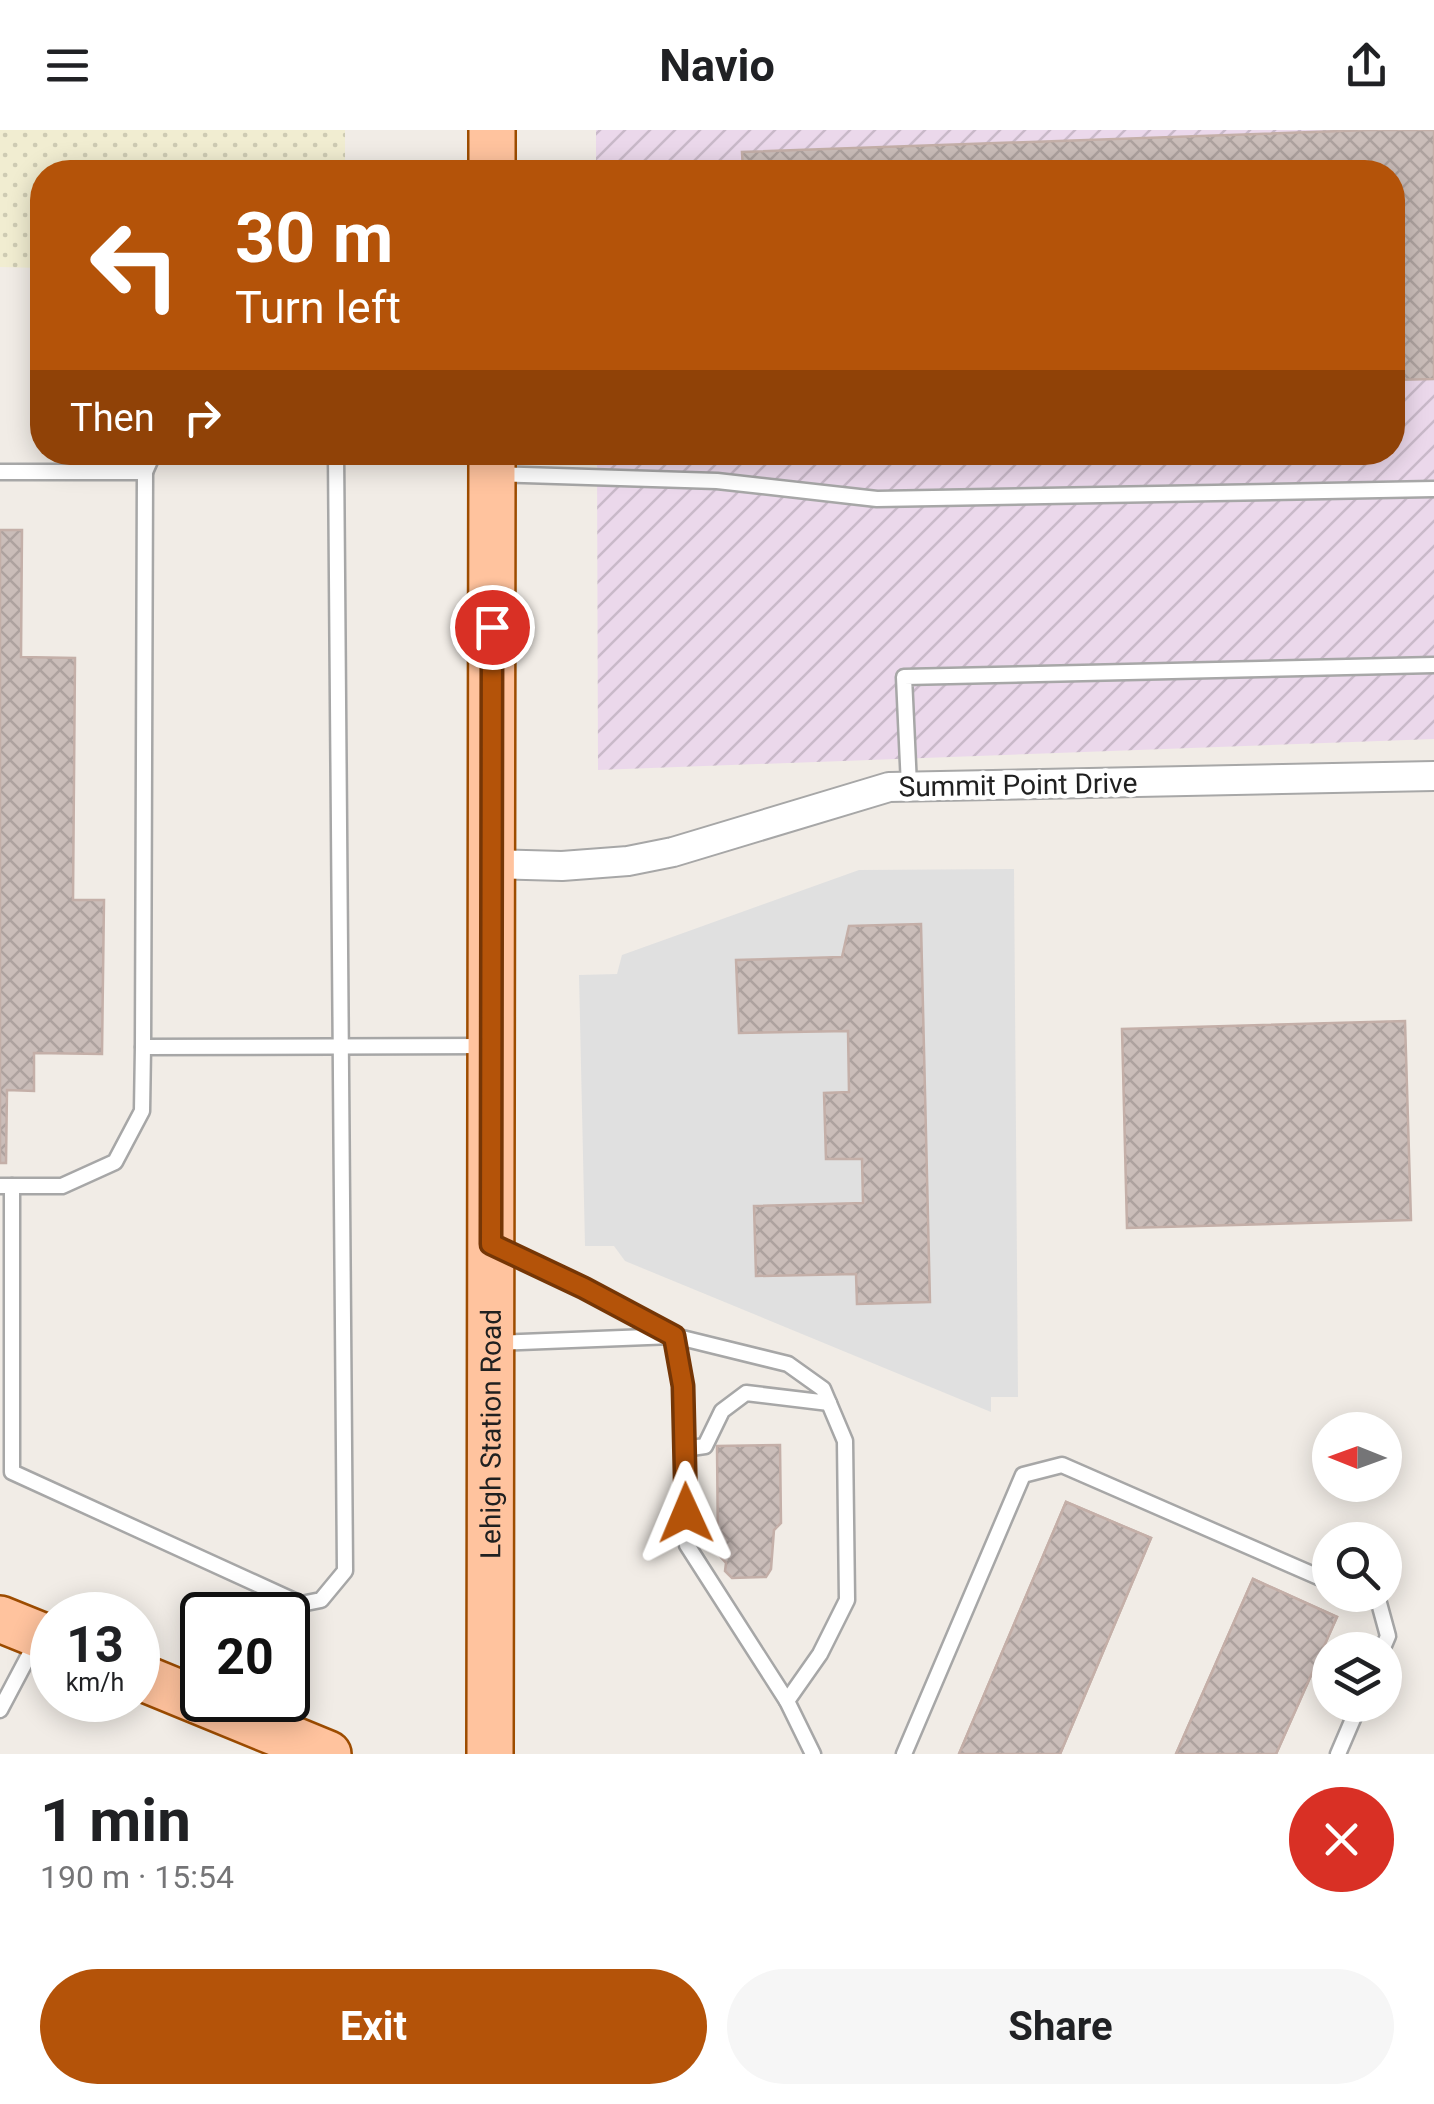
<!DOCTYPE html>
<html lang="en">
<head>
<meta charset="utf-8">
<style>
	body { margin:0; font-family:Roboto,sans-serif; background:#f6f6f6; color:#202124; height:100vh; display:flex; flex-direction:column; font-size:38px; white-space:nowrap }
	* { box-sizing:border-box; margin:0 }
	p { font-size:32px; color:#757577 }
	.icon { flex:none; width:55px; height:55px; fill:none; stroke:currentColor; stroke-width:2; stroke-linecap:round; stroke-linejoin:round }
	.map { position:relative; height:1624px; overflow:hidden }
	.sheet { display:flex; flex-direction:column; background:#fff; flex:1 }
	.sheet>* { flex:none }
	.hud { position:absolute; left:30px; top:30px; width:1375px; height:305px; border-radius:40px; box-shadow:0 5px 25px #0003; background:#b45309; color:#fff; overflow:hidden }
	.needle { width:65px; rotate:271deg }
	.controls { position:absolute; left:1312px; top:1282px; display:grid; gap:20px }
	.controls a { display:grid; place-items:center; width:90px; height:90px; border-radius:50%; background:#fff; box-shadow:0 5px 25px #0003; font-size:50px }
	.speed { position:absolute; left:30px; top:1462px; display:flex; gap:20px; font-size:50px; font-weight:700; text-align:center }
	.speed>* { display:grid; place-content:center; width:130px; height:130px; border-radius:50%; background:#fff; box-shadow:0 5px 25px #0003; line-height:1 }
	.speed small { font-size:25px; font-weight:400 }
	.speed .limit { border:5px solid #111; border-radius:15px; background:#fff; color:#111 }
	.pin { position:absolute; display:grid; place-items:center; width:85px; height:85px; color:#fff; margin:-42px; border:5px solid #fff; border-radius:50%; box-shadow:0 2px 10px #0007 }
	.me { position:absolute; width:110px; margin:-55px; rotate:359deg; stroke-linejoin:round; filter:drop-shadow(0 0 8px #0008) }
	.turn { display:flex; align-items:center; gap:35px; height:210px; padding:0 40px; font-size:45px }
	.turn .icon { width:130px; height:130px; stroke-width:2.5 }
	.turn b { display:block; font-size:70px; line-height:85px }
	.then { display:flex; align-items:center; height:95px; padding:0 40px; background:#0003; gap:20px; font-size:38px }
	.round { display:grid; place-items:center; flex:none; width:105px; height:105px; border-radius:52px; background:#f6f6f6 }
	.overview { display:flex; align-items:center; justify-content:space-between; height:170px; padding:0 40px }
	h1 { font-size:60px; font-weight:700; line-height:75px }
	.button { display:flex; gap:20px; margin-top:auto; padding:20px 40px }
	.button a { flex:1; height:115px; border-radius:60px; background:#b45309; color:#fff; font-size:40px; font-weight:700; line-height:115px; text-align:center }
	.button a+a { background:#f6f6f6; color:#202124 }
	header { display:flex; justify-content:space-between; align-items:center; height:130px; padding:0 40px; background:#fff; font-size:45px; font-weight:700 }
	.map>svg:first-child { display:block }
	.industrial { fill:url(#industrial-furrows) }
	.farmland { fill:url(#farmland-dots) }
	.parking { fill:#e0e0e0 }
	.building { fill:url(#building-cross-hatch); stroke:#c4afa8; stroke-width:2.5 }
	.lines { fill:none; stroke-linecap:round; stroke-linejoin:round }
	.lane-casing { stroke:#a7a7a7; stroke-width:19 }
	.street-casing { stroke:#a7a7a7; stroke-width:32 }
	.primary-casing { stroke:#9d4c00; stroke-width:50 }
	.lane { stroke:#fff; stroke-width:14 }
	.street { stroke:#fff; stroke-width:28 }
	.primary { stroke:#ffc39e; stroke-width:45 }
	.route-casing { stroke:#753606; stroke-width:25 }
	.route { stroke:#b45309; stroke-width:18 }
	.labels { text-anchor:middle; dominant-baseline:central; stroke-width:9; stroke-linejoin:round; paint-order:stroke }
	.street-label { font-size:28px; fill:#202020; stroke:#fff }
</style>
</head>
<body>
<header><svg class="icon" aria-label="menu" viewBox="0 0 24 24"><path d="M4 6h16M4 12h16M4 18h16"/></svg>Navio<svg class="icon" aria-label="share" viewBox="0 0 24 24"><path d="M12 15V3M7 8l5-5 5 5M5 13v7h14v-7"/></svg></header>
<div class="map">
<svg width="1434" height="1624" viewBox="0 0 1434 1624">
	<defs>
		<pattern id="industrial-furrows" width="10" height="10" patternUnits="userSpaceOnUse" patternTransform="scale(2.5)"><rect width="10" height="10" fill="#ebd8eb"/><path d="M-1 1l2-2M0 10L10 0M9 11l2-2" fill="none" stroke="#c9b9c9"/></pattern>
		<pattern id="farmland-dots" width="8" height="8" patternUnits="userSpaceOnUse" patternTransform="scale(2.5)"><rect width="8" height="8" fill="#f1edd1"/><path d="M2 2h.1M6 6h.1" fill="none" stroke="#cecbb3" stroke-width="1.8" stroke-linecap="round"/></pattern>
		<pattern id="building-cross-hatch" width="8" height="8" patternUnits="userSpaceOnUse" patternTransform="scale(2.5)"><rect width="8" height="8" fill="#cabdb9"/><path d="M0 0l8 8M0 8l8-8" fill="none" stroke="#ada29f"/></pattern>
	</defs>
	<rect width="100%" height="100%" fill="#f1ece6"/>
	<path class="industrial" d="M596,0h838v609l-836,31 -1,-317 795,-1v-280h-796z"/>
	<path class="farmland" d="M0,0h345v42h-303v96l-42,-1z"/>
	<path class="parking" d="M1014,739l4,528h-27v15l-366,-151 -11,-15h-29l-6,-271 38,-1 5,-19 237,-85z"/>
	<g class="building">
		<path d="M1369,0h65v249l-42,1v-208h-649l-1,-20z"/>
		<path d="M0,400h22l-1,127 54,1 -2,242h31l-2,154 -68,-1v38l-27,-1 -1,73h-6z"/>
		<path d="M921,794l9,378 -73,2 -1,-30 -100,2 -2,-70 109,-3 -1,-44h-36l-2,-66 25,-1 -1,-61 -109,2 -3,-73 106,-3 7,-31z"/>
		<path d="M1405,891l6,199 -284,8 -5,-199z"/>
		<path d="M780,1315l1,78 -7,7 -3,39 -5,8 -34,1 -7,-7 1,-8 -8,-9 -1,-108z"/>
		<path d="M1066,1372l85,36 -91,216h-101z"/>
		<path d="M1066,1372l85,36 -91,216h-101z"/>
		<path d="M1253,1449l84,38 -61,137h-100z"/>
		<path d="M1253,1449l84,38 -61,137h-100z"/>
	</g>
	<g class="lines">
		<defs>
			<g id="lane">
				<path d="M0,342h145l-2,575"/>
				<path d="M145,342l9,-20"/>
				<path d="M496,344l221,7 160,18 557,-10"/>
				<path d="M909,656l-5,-109 530,-12"/>
				<path d="M0,1056h62l53,-24 27,-51 1,-64 343,-1"/>
				<path d="M12,1056v286l289,132 20,-4 24,-29 -9,-1119"/>
				<path d="M499,1118l85,40 90,48 114,28 35,25 22,52 2,159 -27,54 -33,47 26,53"/>
				<path d="M674,1206l9,50 4,159 100,156"/>
				<path d="M495,1213l178,-7"/>
				<path d="M684,1319l21,-3 17,-35 24,-18 83,10"/>
				<path d="M1360,1465l19,8 9,33 -6,14"/>
				<path d="M0,1580l37,-70"/>
				<path d="M904,1624l119,-279 39,-10 268,117"/>
				<path d="M1338,1624l21,-49"/>
			</g>
			<path id="street" d="M492,734l70,2 66,-5 45,-9 216,-65 545,-11"/>
			<g id="primary">
				<path d="M492,42v-42"/>
				<path d="M0,1489l52,21"/>
				<path d="M138,1546l190,78"/>
				<path id="s1" d="M490,1624l2,-1302"/>
			</g>
		</defs>
		<use href="#lane" class="lane-casing"/>
		<use href="#street" class="street-casing"/>
		<use href="#primary" class="primary-casing"/>
		<use href="#lane" class="lane"/>
		<use href="#street" class="street"/>
		<use href="#primary" class="primary"/>
	</g>
	<g class="lines">
		<defs>
			<path id="route" d="M492,497l-1,617 93,44 90,48 9,50 3,127"/>
		</defs>
		<use href="#route" class="route-casing"/>
		<use href="#route" class="route"/>
	</g>
	<g class="labels">
		<g class="street-label">
			<text transform="translate(1018 655) rotate(-1)">Summit Point Drive</text>
			<text stroke="none"><textPath href="#s1" startOffset="320">Lehigh Station Road</textPath></text>
		</g>
	</g>
</svg>
<div class="controls">
<a><svg class="needle" viewBox="-14 -14 28 28"><path d="M0-13l5 13h-10z" fill="#e53935"/><path d="M0 13l5-13h-10z" fill="#757577"/></svg></a>
<a><svg class="icon" aria-label="search" viewBox="0 0 24 24"><circle cx="10" cy="10" r="6"/><path d="M15 15l6 6"/></svg></a>
<a><svg class="icon" aria-label="layers" viewBox="0 0 24 24"><path d="M12 4l9 5-9 5-9-5zM3 14l9 5 9-5"/></svg></a>
</div>
<div class="speed"><div>13<small>km/h</small></div><div class="limit">20</div></div>
<div class="pin" style="left:492px;top:497px;background:#d93025"><svg class="icon" aria-label="arrive" viewBox="0 0 24 24"><path d="M6 21V4h12l-3 4 3 4H6"/></svg></div>
<svg class="me" style="left:686px;top:1383px" viewBox="-20 -20 40 40"><path d="M0-17L14 15 0 8-14 15z" fill="#b45309" stroke="#fff" stroke-width="4"/></svg>
<div class="hud">
<div class="turn"><svg class="icon" aria-label="left" viewBox="0 0 24 24"><path d="M17 20v-9H6M10 6l-5 5 5 5"/></svg><div><b>30 m</b>Turn left</div></div>
<div class="then">Then<svg class="icon" aria-label="right" viewBox="0 0 24 24"><path d="M7 20v-9h11M14 6l5 5-5 5"/></svg></div>
</div>
</div>
<section class="sheet">
<div class="overview"><div><h1>1 min</h1><p>190 m · 15:54</p></div><a class="round" style="background:#d93025;color:#fff"><svg class="icon" aria-label="close" viewBox="0 0 24 24"><path d="M6 6l12 12M18 6L6 18"/></svg></a></div>
<div class="button"><a>Exit</a><a>Share</a></div>
</section>
</body>
</html>
